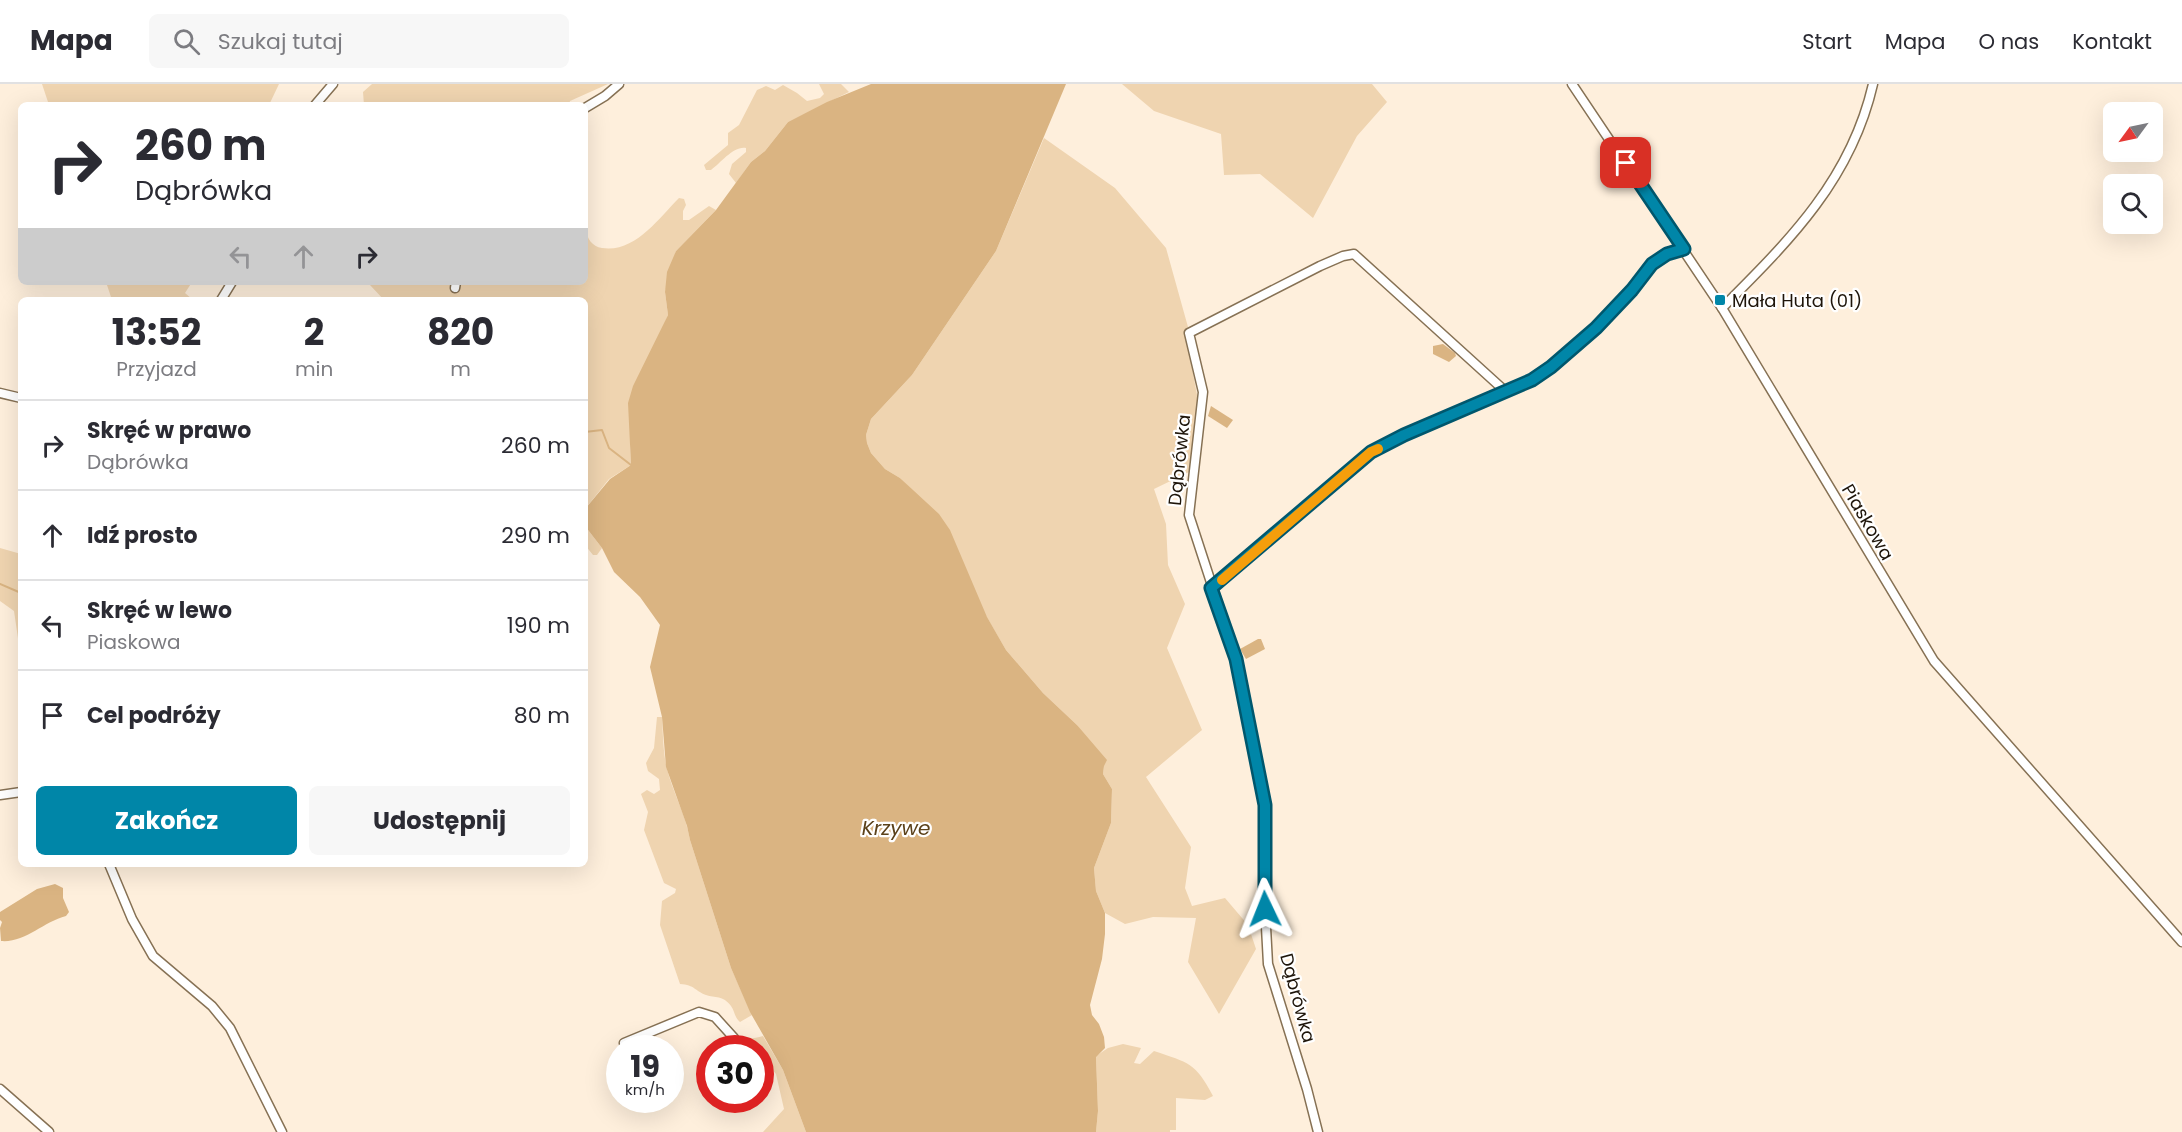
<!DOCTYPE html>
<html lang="pl">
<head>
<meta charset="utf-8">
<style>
	body { margin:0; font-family:Poppins,sans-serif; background:#f7f7f7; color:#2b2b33; height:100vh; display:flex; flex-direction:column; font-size:22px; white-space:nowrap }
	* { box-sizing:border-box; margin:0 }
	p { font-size:20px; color:#7c7c81 }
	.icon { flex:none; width:33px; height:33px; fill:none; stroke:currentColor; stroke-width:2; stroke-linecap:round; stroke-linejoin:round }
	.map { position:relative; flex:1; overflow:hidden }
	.panel { position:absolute; left:18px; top:213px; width:570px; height:570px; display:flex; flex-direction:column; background:#fff; border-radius:9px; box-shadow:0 6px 24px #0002 }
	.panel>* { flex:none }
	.banner { position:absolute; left:18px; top:18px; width:570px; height:183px; border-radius:9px; box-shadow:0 6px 24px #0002; background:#fff; color:#2b2b33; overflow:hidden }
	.needle { width:39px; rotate:237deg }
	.controls { position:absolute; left:2103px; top:18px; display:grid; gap:12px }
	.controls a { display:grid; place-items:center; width:60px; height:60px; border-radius:9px; background:#fff; box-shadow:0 6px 24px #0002; font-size:30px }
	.speed { position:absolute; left:606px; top:951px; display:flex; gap:12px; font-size:30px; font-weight:700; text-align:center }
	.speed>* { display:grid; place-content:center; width:78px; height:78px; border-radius:50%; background:#fff; box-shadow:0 6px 24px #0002; line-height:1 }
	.speed small { font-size:15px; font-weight:400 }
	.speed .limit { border:9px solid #d22; background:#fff; color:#111 }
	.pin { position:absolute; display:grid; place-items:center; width:51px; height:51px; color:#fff; margin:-26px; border-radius:12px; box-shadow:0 3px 9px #0006 }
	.me { position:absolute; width:66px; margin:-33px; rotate:358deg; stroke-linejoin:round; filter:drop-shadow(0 0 4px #0008) }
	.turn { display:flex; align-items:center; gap:21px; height:126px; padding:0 18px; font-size:27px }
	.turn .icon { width:78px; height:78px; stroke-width:2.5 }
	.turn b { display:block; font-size:42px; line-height:51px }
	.lanes { display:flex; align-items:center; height:57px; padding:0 18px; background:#0003; justify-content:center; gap:30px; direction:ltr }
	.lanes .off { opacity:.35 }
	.eta { display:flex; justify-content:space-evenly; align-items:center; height:102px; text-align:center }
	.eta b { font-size:36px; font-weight:700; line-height:42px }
	.primary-button { display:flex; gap:12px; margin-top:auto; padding:12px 18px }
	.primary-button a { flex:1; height:69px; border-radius:9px; background:#0086a8; color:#fff; font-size:24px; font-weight:700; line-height:69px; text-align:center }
	.primary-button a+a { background:#f7f7f7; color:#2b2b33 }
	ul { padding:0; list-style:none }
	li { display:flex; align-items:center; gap:18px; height:90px; padding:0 18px; border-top:2px solid #e1e1e2 }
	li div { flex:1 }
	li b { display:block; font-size:22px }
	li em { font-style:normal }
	header { display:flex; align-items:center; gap:36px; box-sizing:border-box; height:84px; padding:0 30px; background:#fff; border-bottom:2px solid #e1e1e2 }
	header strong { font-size:28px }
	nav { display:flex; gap:33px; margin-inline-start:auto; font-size:21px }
	.search { width:420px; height:54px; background:#f7f7f7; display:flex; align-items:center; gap:15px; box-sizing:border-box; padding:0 21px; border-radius:9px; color:#7c7c81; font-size:22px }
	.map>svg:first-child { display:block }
	.green { fill:#efd4b0 }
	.water { fill:#dab482 }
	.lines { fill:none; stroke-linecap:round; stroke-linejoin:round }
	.stream { stroke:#dab482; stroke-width:2 }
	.minor-casing { stroke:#867154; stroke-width:11 }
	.minor { stroke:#fff; stroke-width:8 }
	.route-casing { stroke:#00576d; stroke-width:15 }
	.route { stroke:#0086a8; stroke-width:10 }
	.slow { stroke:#f59e0b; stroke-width:10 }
	.poi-dot { fill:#0086a8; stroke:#fff; stroke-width:2 }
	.labels { text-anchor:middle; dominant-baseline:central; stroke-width:4.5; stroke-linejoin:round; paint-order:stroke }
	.poi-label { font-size:18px; fill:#1e150a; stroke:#fff; text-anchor:start }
	.street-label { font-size:18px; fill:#1e150a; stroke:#fff }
	.water-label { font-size:20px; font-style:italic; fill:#5b411a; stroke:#fff }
</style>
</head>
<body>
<header>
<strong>Mapa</strong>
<div class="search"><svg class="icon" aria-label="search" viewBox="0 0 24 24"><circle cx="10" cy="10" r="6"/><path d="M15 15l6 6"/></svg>Szukaj tutaj</div>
<nav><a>Start</a><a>Mapa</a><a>O nas</a><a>Kontakt</a></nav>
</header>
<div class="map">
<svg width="2182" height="1048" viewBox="0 0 2182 1048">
	<rect width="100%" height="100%" fill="#feefdc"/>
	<g class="green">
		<path d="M42,0h237l-10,21h-220z"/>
		<path d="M372,0h236l-38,17 -1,4h-205l-1,-13z"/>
		<path d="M819,0h22l8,8 -61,30 -23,29 -14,11 -15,21 -7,-9 3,-10 14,-12v-4c-13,-2 -25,15 -35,22h-5l-2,-5 24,-20v-12l11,-8 18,-35 9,-4 9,4 8,-5 14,8 10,8 13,-3 4,-4z"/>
		<path d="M1122,0h250l15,18 -30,34 -44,82 -53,-44 -36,1 -3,-41 -67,-23z"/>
		<path d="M1044,54l71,50 51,60 22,79 -3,4 13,69 -9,72 -35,17 12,35 2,41 17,39 -18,44 35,82 -56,47 45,70 -6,41 7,18 33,-8 23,27 8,24 -37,65 -31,-52 8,-44 -43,-1 -28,7 -20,-11 -9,-22 -2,-23 17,-45 1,-34 -9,-15 1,-8 -27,-41 -34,-32 -37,-43 -93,-159 -13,-13 -15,-9 -14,-16 -4,-10 -1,-8 5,-16 41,-44 84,-124z"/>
		<path d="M679,114l5,1 2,6 -3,6v9h6l20,-14 7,4 -40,41 -11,41 3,23 -8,19 -30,108 1,23 -22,14 -24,30v-209h-201l-14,-15 3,-3h212v-54c2,10 7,19 17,20 33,5 56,-29 77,-50z"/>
		<path d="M106,198h86l-7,11 8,7h-81z"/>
		<path d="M585,438v4l17,22 -5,7h-4l-8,-10z"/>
		<path d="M0,464l21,6v105l-7,-48 -14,-10z"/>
		<path d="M657,633h5c1,17 1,36 5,52 6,24 19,46 23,71l41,128 21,47 -12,7c-6,-5 -5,-11 -9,-16 -8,-11 -16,-8 -25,-11 -11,-4 -11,-10 -26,-11l-20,-59 2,-24 13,-8 1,-4 -12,-6 -20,-53 4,-18 -7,-18 6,-4 7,4 6,-4 -1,-11 -11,-8 -2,-8 8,-15z"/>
		<path d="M763,952l20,34 23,62h-43l21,-23 -8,-35 -12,-14 -4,-12h-23l-1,-5c9,-5 17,-4 27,-7z"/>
		<path d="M1123,960l18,4 -7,15 6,1 14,-13c35,12 41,11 59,45l-8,4 -29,-2v32h-6v2h-74l2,-21 -2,-55 12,-8z"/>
	</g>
	<g class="water">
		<path d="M871,0h195l-70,167 -84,124 -41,44 -5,16 1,8 4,10 14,16 15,9 39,36 11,16 37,87 19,33 37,43 34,32 30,35 -3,6 -1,8 9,15 -1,34 -17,45 2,23 9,22v21l-3,25 -12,46 2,10 7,9 5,13 1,11 -9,9 2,54 -2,21h-290l-23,-62 -33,-58 -19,-44 -41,-128 -3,-14 -21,-59 -4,-50 -12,-50 10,-42 -20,-28 -26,-25 -12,-24 -17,-22v-17l25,-30 21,-14 -3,-62 5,-17 35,-71 -3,-23 2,-20 9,-21 40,-41 35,-48 14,-11 23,-29 39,-20z"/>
		<path d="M1443,260l12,9 1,3 -7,6 -16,-8v-8z"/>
		<path d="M1211,322l22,14 -6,8 -19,-12z"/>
		<path d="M1258,555h3l4,10 -19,10 -6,-10z"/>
		<path d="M55,800l8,4v10l6,14 -3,4c-23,6 -41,27 -65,25l-1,-13 2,-6 -2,-2v-8l37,-23z"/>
	</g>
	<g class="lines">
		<g class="stream">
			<path d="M585,348l17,-2 7,18 22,17"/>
			<path d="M0,500l21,9"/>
		</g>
		<defs>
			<g id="minor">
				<path d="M1572,0l150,224 212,353 248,281"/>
				<path d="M315,21l18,-21"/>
				<path d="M585,24l20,-12 14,-12"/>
				<path d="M455,204l1,-6"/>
				<path d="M221,216l11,-18"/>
				<path d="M1722,224c67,-67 129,-128 151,-224"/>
				<path d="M0,309l21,5"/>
				<path d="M1211,504l160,-136 33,-17 128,-55 19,-13 45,-39 36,-38 20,-26 15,-10 17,-5"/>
				<path d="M0,711l21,-3"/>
				<path d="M109,780l23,55 21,37 59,50 18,22 52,104"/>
				<path d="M624,959l75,-31 16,5 19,21"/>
				<path d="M0,1005l49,43"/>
				<path d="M1318,1048l-11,-43 -39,-125 -4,-74 1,-85 -22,-114 -7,-32 -47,-144 14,-123 -14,-59 131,-67 23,-10 11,-2 151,137"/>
			</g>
		</defs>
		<use href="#minor" class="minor-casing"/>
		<use href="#minor" class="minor"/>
	</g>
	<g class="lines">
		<defs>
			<path id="route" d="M1265,825v-104l-29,-146 -25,-71 160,-136 33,-17 128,-55 19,-13 45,-39 36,-38 20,-26 15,-10 17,-5 -58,-86"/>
		</defs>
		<use href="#route" class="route-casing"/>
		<use href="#route" class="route"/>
		<path class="slow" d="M1222,496l149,-128 7,-3"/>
	</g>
	<rect class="poi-dot" x="1714" y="210" width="12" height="12" rx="3"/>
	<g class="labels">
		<g class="poi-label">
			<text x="1732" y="216">Mała Huta (01)</text>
		</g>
		<g class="street-label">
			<text transform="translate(1179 376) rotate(-84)">Dąbrówka</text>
			<text transform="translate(1868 438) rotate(60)">Piaskowa</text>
			<text transform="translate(1298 914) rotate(75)">Dąbrówka</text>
		</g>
		<g class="water-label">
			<text x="896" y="744">Krzywe</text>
		</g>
	</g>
</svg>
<div class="controls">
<a><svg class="needle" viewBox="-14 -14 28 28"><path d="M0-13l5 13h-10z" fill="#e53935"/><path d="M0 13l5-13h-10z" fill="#7c7c81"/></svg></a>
<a><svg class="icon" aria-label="search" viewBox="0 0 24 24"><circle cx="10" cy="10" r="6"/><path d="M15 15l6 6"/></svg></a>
</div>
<div class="speed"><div>19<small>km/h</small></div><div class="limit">30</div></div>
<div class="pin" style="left:1626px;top:79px;background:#d93025"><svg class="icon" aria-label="arrive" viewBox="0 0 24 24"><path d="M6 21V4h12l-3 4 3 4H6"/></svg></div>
<svg class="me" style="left:1265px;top:825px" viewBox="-20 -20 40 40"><path d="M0-17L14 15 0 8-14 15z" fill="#0086a8" stroke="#fff" stroke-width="4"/></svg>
<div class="banner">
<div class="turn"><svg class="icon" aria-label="right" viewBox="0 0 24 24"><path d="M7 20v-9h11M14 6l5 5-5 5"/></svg><div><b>260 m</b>Dąbrówka</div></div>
<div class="lanes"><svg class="icon off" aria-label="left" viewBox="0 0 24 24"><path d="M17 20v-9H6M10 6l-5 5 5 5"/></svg><svg class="icon off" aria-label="ahead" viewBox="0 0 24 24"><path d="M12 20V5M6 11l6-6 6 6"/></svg><svg class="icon" aria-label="right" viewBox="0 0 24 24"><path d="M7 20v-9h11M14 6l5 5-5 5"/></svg></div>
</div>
<section class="panel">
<div class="eta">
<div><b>13:52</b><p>Przyjazd</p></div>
<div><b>2</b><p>min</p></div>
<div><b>820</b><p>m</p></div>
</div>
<ul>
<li><svg class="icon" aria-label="right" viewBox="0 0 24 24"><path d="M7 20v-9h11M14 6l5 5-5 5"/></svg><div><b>Skręć w prawo</b><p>Dąbrówka</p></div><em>260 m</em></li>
<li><svg class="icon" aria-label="ahead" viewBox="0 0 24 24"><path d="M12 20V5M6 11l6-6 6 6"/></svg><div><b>Idź prosto</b></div><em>290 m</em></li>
<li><svg class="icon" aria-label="left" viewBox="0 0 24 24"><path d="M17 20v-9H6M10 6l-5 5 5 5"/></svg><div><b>Skręć w lewo</b><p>Piaskowa</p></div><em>190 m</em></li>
<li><svg class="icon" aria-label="arrive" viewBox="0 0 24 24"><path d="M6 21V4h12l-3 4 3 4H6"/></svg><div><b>Cel podróży</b></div><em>80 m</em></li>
</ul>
<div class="primary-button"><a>Zakończ</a><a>Udostępnij</a></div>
</section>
</div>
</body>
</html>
